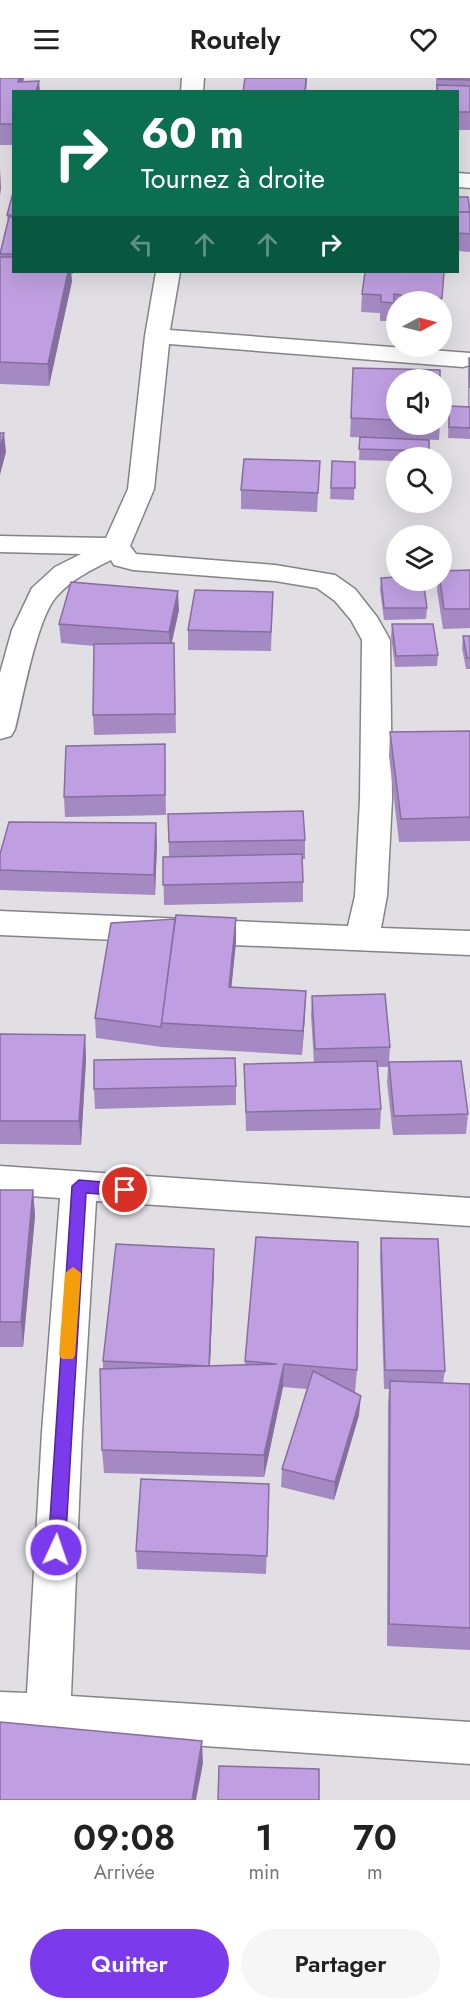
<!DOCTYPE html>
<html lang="fr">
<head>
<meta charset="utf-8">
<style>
	body { margin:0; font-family:Jost,sans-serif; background:#f6f6f6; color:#222; height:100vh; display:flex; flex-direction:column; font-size:22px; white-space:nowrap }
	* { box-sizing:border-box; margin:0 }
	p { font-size:20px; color:#767676 }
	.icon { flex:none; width:33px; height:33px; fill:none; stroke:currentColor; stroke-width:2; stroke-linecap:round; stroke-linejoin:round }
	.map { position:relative; height:1722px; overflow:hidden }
	.side { display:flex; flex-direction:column; background:#fff; flex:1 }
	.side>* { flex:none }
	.hud { position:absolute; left:12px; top:12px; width:447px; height:183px; border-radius:0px; box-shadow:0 6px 24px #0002; background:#0b6e4f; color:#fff; overflow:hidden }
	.needle { width:39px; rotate:83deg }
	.fabs { position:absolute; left:386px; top:213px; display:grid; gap:12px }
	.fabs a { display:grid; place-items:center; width:66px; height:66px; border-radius:50%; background:#fff; box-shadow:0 6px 24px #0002; font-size:30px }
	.pin { position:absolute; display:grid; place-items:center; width:51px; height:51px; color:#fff; margin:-26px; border:3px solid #fff; border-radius:50%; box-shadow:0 2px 6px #0007 }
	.me { position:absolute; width:66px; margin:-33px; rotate:3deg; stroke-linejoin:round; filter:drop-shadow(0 0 4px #0008) }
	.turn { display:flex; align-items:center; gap:21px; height:126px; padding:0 30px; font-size:27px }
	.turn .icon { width:78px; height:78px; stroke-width:2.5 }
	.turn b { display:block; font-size:42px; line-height:51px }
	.lanes { display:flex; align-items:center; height:57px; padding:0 30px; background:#0003; justify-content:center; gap:30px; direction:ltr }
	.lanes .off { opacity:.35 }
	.eta { display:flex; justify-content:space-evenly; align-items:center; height:102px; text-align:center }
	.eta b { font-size:36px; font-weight:600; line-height:42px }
	.action { display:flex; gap:12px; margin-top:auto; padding:12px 30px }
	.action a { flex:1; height:69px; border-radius:36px; background:#7c3aed; color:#fff; font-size:24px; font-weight:600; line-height:69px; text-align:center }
	.action a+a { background:#f6f6f6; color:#222 }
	header { display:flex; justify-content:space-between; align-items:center; height:78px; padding:0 30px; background:#fff; font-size:27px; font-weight:600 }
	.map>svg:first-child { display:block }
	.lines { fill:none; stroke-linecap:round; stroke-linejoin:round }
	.minor-casing { stroke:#848387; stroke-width:3 }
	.minor { fill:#fff; fill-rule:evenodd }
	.wall { fill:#a489c2 }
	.shaded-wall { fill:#866f9e }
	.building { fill:#bf9fe1; stroke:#866f9e; stroke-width:1.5 }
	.route { fill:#7c3aed; stroke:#51269a; stroke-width:1.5 }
	.slow { fill:#f59e0b }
</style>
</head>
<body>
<header><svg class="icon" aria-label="menu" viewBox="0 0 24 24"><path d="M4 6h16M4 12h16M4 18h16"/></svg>Routely<svg class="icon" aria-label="heart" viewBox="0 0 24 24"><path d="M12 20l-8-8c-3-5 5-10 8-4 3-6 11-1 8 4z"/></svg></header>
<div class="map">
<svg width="470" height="1722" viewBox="0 0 470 1722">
	<rect width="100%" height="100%" fill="#e1dfe4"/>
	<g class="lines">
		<defs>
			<g id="minor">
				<path d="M182,0h22l-1,14h-22z"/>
				<path d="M458,95l12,1v14l-12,-1z"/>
				<path d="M156,194h24l-10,58 300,23v12l-7,2 -294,-23 -15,145 -24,57 6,8 139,11 60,10 20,14 22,28 13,23 2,159 -5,97 -6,32 89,3v24l-470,-20v-24l348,15 7,-30 5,-97 2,-159 -11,-20 -16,-19 -18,-13 -42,-7 -142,-11 -19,-5 -3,-5c-20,10 -39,19 -54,36 -20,21 -34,102 -42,133l-4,7 -11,3v-66l12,-43 20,-42 23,-21 26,-13 -81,-2v-16l106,2 22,-49 17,-153z"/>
				<path d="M0,1088l470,32v28l-374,-25 -14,231 -11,264 399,26v42l-470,-32v-40l27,1 15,-261 18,-234 -60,-4z"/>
			</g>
		</defs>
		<use href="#minor" class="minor-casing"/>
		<use href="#minor" class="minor"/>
	</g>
	<g class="wall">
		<path d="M0,0l14,14v53h-14z"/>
		<path d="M436,0h34v52h-12v-38h-22z"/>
		<path d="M14,111v83h59v2h-2l1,7 -23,105 -49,-2v-130l8,-32 -1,-7z"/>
		<path d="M458,119l12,8v47l-12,-1z"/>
		<path d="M365,194l77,26 -1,19v-15h-45v11h-3v8h-13v-8l-19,-1 1,-18z"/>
		<path d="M469,280l1,81 -22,-1 1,-32 19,1v-31z"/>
		<path d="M353,290l43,12v44h44l-1,16 -89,-3z"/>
		<path d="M360,359l69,3 -1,18h-32v3l-37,-1z"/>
		<path d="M320,383l-3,51 -76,-3v-19z"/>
		<path d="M332,383l23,1 -1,38 -24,-1z"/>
		<path d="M470,492v58l-27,1 -6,-39 1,-10h3z"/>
		<path d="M381,500l46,30 -1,11 -42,1 -4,-31z"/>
		<path d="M273,514l-2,59 -83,-1v-20z"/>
		<path d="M179,532l-8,33h3l2,90 -82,2 -1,-20 1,-69 -33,-3 -2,-19z"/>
		<path d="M392,546l46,31 -1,11 -42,1 -4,-31z"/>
		<path d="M463,558h7v33h-4l-4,-21z"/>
		<path d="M470,653v110l-71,1 -10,-86 1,-24z"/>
		<path d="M165,685l1,52 -101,2 -1,-20z"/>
		<path d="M168,736l137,26v19h-3l1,23v20l-139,3 -1,-48 6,-1z"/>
		<path d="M157,765l-2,52 -155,-5v-36z"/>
		<path d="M236,840v24l-5,45 74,28 -3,40 -140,-8 -66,-9 -1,-20z"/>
		<path d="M312,918l78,51 -1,15 79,52 -2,20 -73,1 -6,-53 1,-15h-10l3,42 -1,20 -134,2 -2,-67 70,-1 -3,-48z"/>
		<path d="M0,956l85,1 1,24 -5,86 -81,-1z"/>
		<path d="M236,1008v19l-141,4 -1,-20z"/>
		<path d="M0,1112h33l2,26 -12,131h-23z"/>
		<path d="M381,1160l64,133 -2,12 27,1v266l-83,-4 1,-242 1,-15h-5l-4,-132z"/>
		<path d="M214,1190l-4,98 35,-1v-4l112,9 -2,23 -1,-1 5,23 -25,85 -53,-13 1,-18 25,-80 -24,-2 -19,90 -160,-4 -2,-23 1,-89z"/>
		<path d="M269,1406l-3,90 -129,-5 -1,-18z"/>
	</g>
	<g class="shaded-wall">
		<path d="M19,0h5l-3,14 -3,-10z"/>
		<path d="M306,0h1l-1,14h-1z"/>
		<path d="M39,3l1,11h-4z"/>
		<path d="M0,91l1,19 -1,8z"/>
		<path d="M68,194h3l1,9 -23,105 -1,-22z"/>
		<path d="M4,355l2,19 -6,23v-25z"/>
		<path d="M178,513l1,19 -9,41 -1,-19z"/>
		<path d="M156,745l1,20 -2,52 -1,-20z"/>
		<path d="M236,840v24l-7,69v-24z"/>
		<path d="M306,913l-1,24 -3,40 1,-24z"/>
		<path d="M85,957l1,24 -5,86 -2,-24z"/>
		<path d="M33,1112l2,26 -12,131 -2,-25z"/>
		<path d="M214,1171v19l-5,118v-19z"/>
		<path d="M284,1286l-1,23 -19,90v-22z"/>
		<path d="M361,1318l-2,19 -25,85 1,-18z"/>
		<path d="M202,1663l1,22 -7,37h-4z"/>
	</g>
	<g class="building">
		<path d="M0,0h19l-1,4 21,-1 -3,11h-22v32h-14z"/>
		<path d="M245,0h61l-1,14h-62z"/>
		<path d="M438,0h32v2l-32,-1z"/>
		<path d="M437,7l33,1v26h-12v-20h-20z"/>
		<path d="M14,111v26h-7z"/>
		<path d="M458,119h10l2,15h-12z"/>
		<path d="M458,134h12v22l-12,-1z"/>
		<path d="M9,139h5v37h-14z"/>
		<path d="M0,179h14v15h54l-20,92 -48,-2z"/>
		<path d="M365,194h79l-2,26 -23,-1v5h-19l1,-7 -7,-1v9l-13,-1v-7l-19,-1z"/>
		<path d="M469,280h1v30z"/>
		<path d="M353,290l87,2v10h-44v40l-45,-2z"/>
		<path d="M449,328l21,1v21l-21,-1z"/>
		<path d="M0,355h4l-4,17z"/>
		<path d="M360,359l69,3v11l-70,-2z"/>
		<path d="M244,381l76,2 -2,32 -77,-3z"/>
		<path d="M332,383l23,1v26h-24z"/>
		<path d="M470,492v39h-26l-4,-29h1v-9z"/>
		<path d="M396,499v3h27l4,28h-43l-3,-30z"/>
		<path d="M71,504l107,9 -9,41 -110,-8z"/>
		<path d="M195,512l78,2 -2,40 -83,-2z"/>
		<path d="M392,546h41l5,31 -42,1z"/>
		<path d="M463,558h7v22h-3z"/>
		<path d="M174,565l1,71 -82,1 1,-71z"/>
		<path d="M470,653v86l-69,2 -11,-87z"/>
		<path d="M165,666v51l-101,2 2,-51z"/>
		<path d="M303,733l2,29 -136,2 -1,-28z"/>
		<path d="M9,744l147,1 -2,52 -154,-5v-16z"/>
		<path d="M302,776l1,28 -140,3v-28z"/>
		<path d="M176,837l60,3 -7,69 77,4 -3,40 -142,-8z"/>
		<path d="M175,841l-14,108 -66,-9 16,-95z"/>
		<path d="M385,916l5,53 -75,2 -3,-53z"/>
		<path d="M0,956l85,1 -6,86h-79z"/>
		<path d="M235,980l1,28 -142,3v-29z"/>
		<path d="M377,983l4,48 -135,3 -2,-48z"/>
		<path d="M461,983l7,53 -74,2 -5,-54z"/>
		<path d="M0,1112h33l-12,132h-21z"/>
		<path d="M256,1159l102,5 -1,128 -73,-6 -20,91 -162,-5 -2,-81 177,-5 -32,-3z"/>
		<path d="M381,1160l57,1 7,132 -60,-1z"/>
		<path d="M116,1166l98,5 -5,117 -106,-5z"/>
		<path d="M313,1293l48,25 -26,86 -53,-13z"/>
		<path d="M390,1303l80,3v244l-81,-4z"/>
		<path d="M141,1401l128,5 -2,72 -131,-5z"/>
		<path d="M0,1644l202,19 -10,59h-192z"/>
		<path d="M219,1688l100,3v31h-101z"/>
	</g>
	<path class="route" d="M79,1102l46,4 7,6 -7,6 -39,-3 -21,357 -3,5 -6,2 -6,-2 -2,-5 24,-364z"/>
	<path class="slow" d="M73,1189l8,6 -6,82 -2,4h-11l-3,-4 6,-82z"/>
</svg>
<div class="fabs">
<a><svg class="needle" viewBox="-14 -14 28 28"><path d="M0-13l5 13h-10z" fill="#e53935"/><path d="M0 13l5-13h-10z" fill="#767676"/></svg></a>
<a><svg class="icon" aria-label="sound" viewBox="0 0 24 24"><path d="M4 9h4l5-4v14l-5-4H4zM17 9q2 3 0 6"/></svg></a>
<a><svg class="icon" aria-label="search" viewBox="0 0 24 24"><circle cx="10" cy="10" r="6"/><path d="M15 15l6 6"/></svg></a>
<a><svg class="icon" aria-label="layers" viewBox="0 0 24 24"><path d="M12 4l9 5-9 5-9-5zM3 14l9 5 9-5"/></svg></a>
</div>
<div class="pin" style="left:125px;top:1112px;background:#d93025"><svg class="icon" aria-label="arrive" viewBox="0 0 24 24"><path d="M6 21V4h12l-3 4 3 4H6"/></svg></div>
<svg class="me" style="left:56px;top:1472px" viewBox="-20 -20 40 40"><circle r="17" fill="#7c3aed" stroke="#fff" stroke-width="3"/><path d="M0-11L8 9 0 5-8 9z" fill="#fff"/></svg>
<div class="hud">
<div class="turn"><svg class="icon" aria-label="right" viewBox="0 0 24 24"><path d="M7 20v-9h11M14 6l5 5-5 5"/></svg><div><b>60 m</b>Tournez à droite</div></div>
<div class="lanes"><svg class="icon off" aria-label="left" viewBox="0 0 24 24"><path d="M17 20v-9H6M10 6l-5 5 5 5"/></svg><svg class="icon off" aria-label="ahead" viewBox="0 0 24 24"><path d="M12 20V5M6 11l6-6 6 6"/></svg><svg class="icon off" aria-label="ahead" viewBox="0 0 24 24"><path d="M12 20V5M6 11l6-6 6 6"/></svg><svg class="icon" aria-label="right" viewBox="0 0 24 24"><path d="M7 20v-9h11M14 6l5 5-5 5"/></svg></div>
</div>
</div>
<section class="side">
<div class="eta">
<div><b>09:08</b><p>Arrivée</p></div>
<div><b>1</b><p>min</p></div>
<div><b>70</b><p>m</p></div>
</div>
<div class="action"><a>Quitter</a><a>Partager</a></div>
</section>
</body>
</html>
